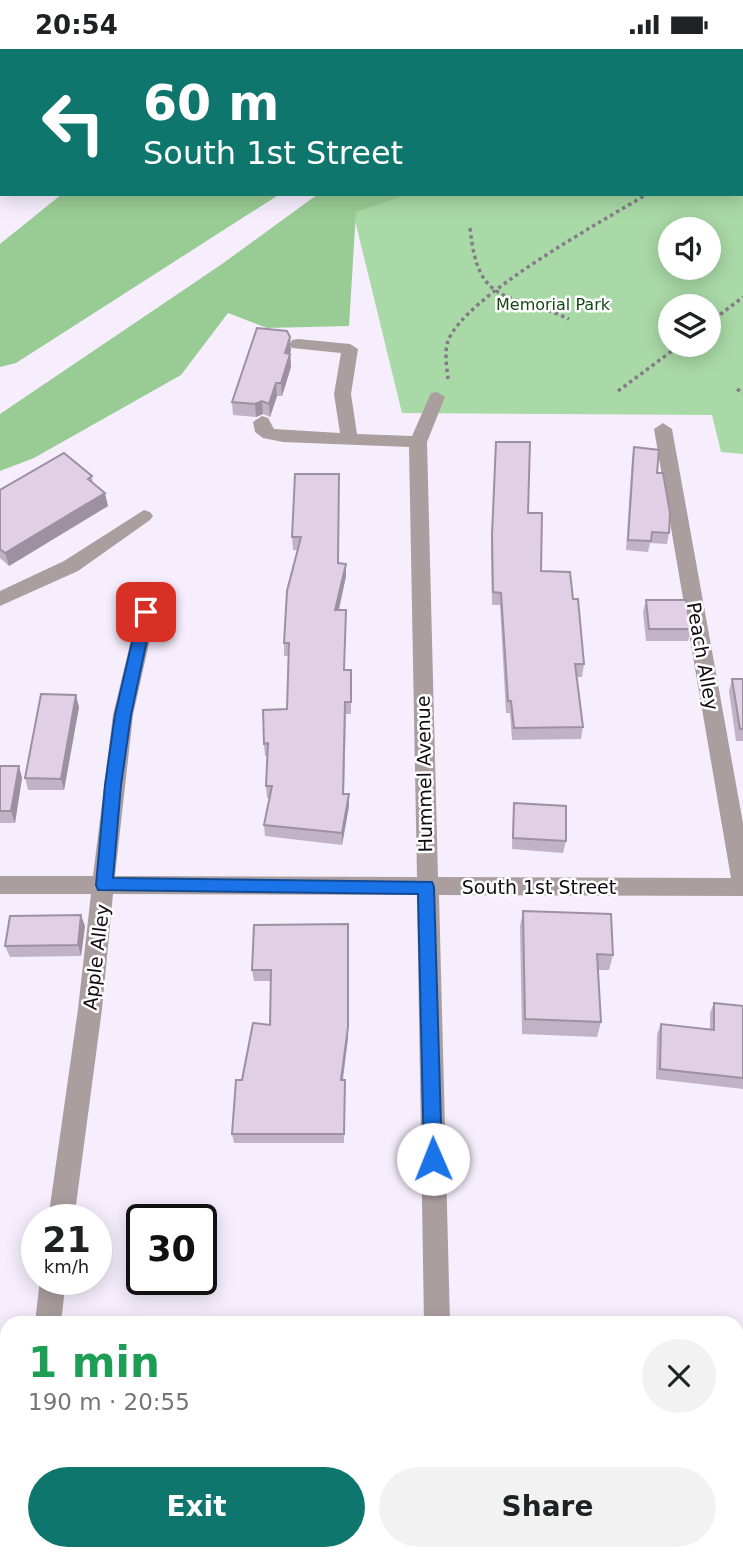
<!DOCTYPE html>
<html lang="en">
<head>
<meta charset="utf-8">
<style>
	body { margin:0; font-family:"DejaVu Sans",sans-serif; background:#f2f2f2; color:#202124; height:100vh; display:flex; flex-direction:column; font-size:26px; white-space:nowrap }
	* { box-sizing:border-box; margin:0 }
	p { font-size:23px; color:#757577 }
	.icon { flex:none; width:38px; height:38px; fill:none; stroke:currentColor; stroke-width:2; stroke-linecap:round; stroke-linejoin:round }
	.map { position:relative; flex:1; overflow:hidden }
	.side { position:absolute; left:0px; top:1267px; width:744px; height:245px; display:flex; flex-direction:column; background:#fff; border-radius:21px 21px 0 0; box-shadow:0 4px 18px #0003 }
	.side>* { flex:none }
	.guide { position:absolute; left:0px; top:0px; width:744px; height:147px; box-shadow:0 4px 18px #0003; background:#0f766e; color:#fff; overflow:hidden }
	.buttons { position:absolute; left:658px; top:168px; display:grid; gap:14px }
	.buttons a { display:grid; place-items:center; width:63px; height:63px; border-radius:50%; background:#fff; box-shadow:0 4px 18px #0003; font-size:35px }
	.speed { position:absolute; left:21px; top:1155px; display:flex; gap:14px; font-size:35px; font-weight:700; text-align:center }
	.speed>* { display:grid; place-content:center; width:91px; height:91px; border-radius:50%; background:#fff; box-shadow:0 4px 18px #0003; line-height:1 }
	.speed small { font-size:18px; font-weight:400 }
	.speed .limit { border:4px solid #111; border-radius:10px; background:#fff; color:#111 }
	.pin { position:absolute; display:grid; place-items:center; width:60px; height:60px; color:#fff; margin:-30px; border-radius:14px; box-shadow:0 4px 10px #0006 }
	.me { position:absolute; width:77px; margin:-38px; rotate:359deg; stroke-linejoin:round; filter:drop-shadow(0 0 5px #0008) }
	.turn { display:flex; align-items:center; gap:24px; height:147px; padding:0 28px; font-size:32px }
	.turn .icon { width:91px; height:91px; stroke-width:2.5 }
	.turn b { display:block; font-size:49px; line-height:60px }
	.round { display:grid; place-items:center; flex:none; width:74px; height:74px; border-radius:37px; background:#f2f2f2 }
	.summary { display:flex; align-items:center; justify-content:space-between; height:119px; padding:0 28px }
	h1 { font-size:42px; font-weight:600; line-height:52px; color:#1e9e55 }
	.primary-button { display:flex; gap:14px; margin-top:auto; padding:14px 28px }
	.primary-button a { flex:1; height:80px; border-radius:42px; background:#0f766e; color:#fff; font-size:28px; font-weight:600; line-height:80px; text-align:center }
	.primary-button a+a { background:#f2f2f2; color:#202124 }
	.status { display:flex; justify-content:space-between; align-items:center; height:49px; padding:0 35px; background:#fff; direction:ltr }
	.status svg { height:19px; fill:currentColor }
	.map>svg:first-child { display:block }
	.green { fill:#a9d9a6; fill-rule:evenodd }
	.forest { fill:#99cc95 }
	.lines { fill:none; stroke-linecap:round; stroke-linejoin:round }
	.path { stroke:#837c88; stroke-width:3.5; stroke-dasharray:3.5 3.5; stroke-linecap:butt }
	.minor { fill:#ab9e9f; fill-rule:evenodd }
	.rail-casing { stroke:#3c3640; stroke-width:5 }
	.rail { stroke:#fff; stroke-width:3.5; stroke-dasharray:11; stroke-linecap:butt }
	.wall { fill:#c1b2c5 }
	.shaded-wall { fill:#9d91a0 }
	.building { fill:#e0cfe5; stroke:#9d91a0; stroke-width:2 }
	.route { fill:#1a73e8; stroke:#114b97; stroke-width:2 }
	.labels { text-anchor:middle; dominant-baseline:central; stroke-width:5; stroke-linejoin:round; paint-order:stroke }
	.far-park-label { font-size:16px; fill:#144814; stroke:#fff }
	.street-label { font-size:19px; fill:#0f0a12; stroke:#fff }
</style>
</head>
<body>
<div class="status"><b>20:54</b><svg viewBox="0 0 49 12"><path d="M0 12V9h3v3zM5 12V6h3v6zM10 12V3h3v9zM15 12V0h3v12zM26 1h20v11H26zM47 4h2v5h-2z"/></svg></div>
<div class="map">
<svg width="743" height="1512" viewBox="0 0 743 1512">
	<rect width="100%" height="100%" fill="#f6eefd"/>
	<path class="green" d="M743,92v313l-22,-2 -9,-37 -310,-2 -52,-213 36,-6h356zM670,180h39v39h-39zM670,257h39v39h-39z"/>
	<g class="forest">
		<path d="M62,145h218l-264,169 -16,4v-123z"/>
		<path d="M318,145h90l-52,18 -7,114 -82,2 -39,-15 -47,62 -147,83 -34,13v-57l222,-150z"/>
	</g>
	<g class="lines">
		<g class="path">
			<path d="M470,179c8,80 38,63 99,91"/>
			<path d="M709,274l34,-26"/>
			<path d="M448,330c-1,-11 -4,-27 0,-38 17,-45 155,-120 199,-147"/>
			<path d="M737,340l6,4"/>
			<path d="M618,342l62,-46"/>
		</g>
		<g class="minor">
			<rect x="0" y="104" width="2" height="8"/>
			<path d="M298,290l52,5 8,5 -7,45 6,40 55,2 19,-43 6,-1 8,5 -18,45 11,435 293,1 -77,-449 9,-6 9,6 71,394v73l-304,-1 11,428h-26l-7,-428 -304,-1 -11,115 -28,211h-26l30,-211 13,-115h-91v-18h93l20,-161 26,-108h14l3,5 -23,103 -18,161 302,1 -8,-430 -126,-5 -20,-4 -8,-6 -2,-10 9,-6 6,2 6,11 66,4 -6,-39 7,-41 -49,-5 -2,-4 2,-4z"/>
			<path d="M144,461l6,2 3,4 -3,4 -72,51 -78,35v-15l64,-30z"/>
			<path d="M40,1230h26l-5,44h-26z"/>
			<path d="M7,1504l28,1 -1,7h-28z"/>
			<rect x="430" y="1505" width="28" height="7"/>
		</g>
		<defs>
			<g id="rail">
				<path d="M262,2l8,-2"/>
				<path d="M295,2l8,-2"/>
			</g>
		</defs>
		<use href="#rail" class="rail-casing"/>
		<use href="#rail" class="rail"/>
	</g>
	<g class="wall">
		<path d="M290,288l1,30 -9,29h-5l-7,21 -7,-3 -7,3 -23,-2 -1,-13z"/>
		<path d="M634,398l23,26 12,60 -2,11 -17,-1 -2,9 -22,-2 6,-92z"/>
		<path d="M495,406l33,58 13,58 32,28 11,65 -2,13h-5l6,50 -2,12 -69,1 -2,-27h-4l-6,-108h-8l-1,-57z"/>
		<path d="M295,425l44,89 7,1v12l-7,34h7l-2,60h7v44h-5l-2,80 5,12 -7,39 -77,-9 -1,-11 6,-27h-3l-1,-12 2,-30h-3l-1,-12 23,-35 1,-53h-4v-13l14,-93h-5l-1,-13z"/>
		<path d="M92,427l1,7 15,23 -99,60 -9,-8v-68z"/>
		<path d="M646,551l45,29 -3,12h-42l-3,-29z"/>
		<path d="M732,630h11v62h-7l-7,-50z"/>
		<path d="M79,658l-15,83h-36l-3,-12z"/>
		<path d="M0,717l22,12 -7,45h-15z"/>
		<path d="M514,754l52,38 -3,12 -51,-4 1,-35z"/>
		<path d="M523,862l90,44 -4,15h-11l3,52 -4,15 -75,-3 -2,-108z"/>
		<path d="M254,876l94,113 -5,42 2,10 -1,53h-110l-2,-9 10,-54 28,-55 1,-44h-17l-2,-11z"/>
		<path d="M85,877l-4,30 -71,1 -5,-11z"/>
		<path d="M714,954l29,3v83l-87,-10 1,-45 4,-10 49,5v-16z"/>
		<rect x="0" y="1343" width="7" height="76"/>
	</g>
	<g class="shaded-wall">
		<path d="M290,288l1,13 -5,16 -1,-13z"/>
		<path d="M290,305l1,13 -9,29 -1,-13z"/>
		<path d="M276,334l1,13 -7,21 -1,-13z"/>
		<path d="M262,352l1,13 -7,3 -1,-13z"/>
		<path d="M105,444l3,13 -99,60 -4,-13z"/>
		<path d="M346,515v12l-10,46 -1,-12z"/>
		<path d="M76,646l3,12 -15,83 -3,-11z"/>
		<path d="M19,717l3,12 -7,45 -4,-12z"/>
		<path d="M349,745v12l-7,39v-12z"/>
		<path d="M81,866l4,11 -4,30 -3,-11z"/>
		<path d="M348,875v114l-7,52v-10z"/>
	</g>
	<g class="building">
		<path d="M257,279l30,3 3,6 -5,16 5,1 -9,29h-5l-7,21 -7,-3 -7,3 -23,-2z"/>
		<path d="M496,393h34l-2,71h14l-1,58 29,1 3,27h5l6,65h-9l8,63 -69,1 -3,-27h-3l-7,-108 -8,-1 -1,-57z"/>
		<path d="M634,398l25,3 -2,23h6l7,40 -1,20 -17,-1 -1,9 -23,-1z"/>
		<path d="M64,404l28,23 -4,3 17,14 -100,60 -5,-4v-59z"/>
		<path d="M295,425h44l-1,89 8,1 -11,46h11l-2,60h7v32h-6l-2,92h6l-7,39 -78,-8 8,-39h-6l2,-43 -4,1 -1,-34 24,-1 2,-66h-5l3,-52 14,-54h-9z"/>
		<path d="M646,551h40l5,29h-42z"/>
		<path d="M732,630h11v50h-3z"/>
		<path d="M41,645l35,1 -15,84 -36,-1z"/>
		<path d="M0,717h19l-8,45h-11z"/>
		<path d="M514,754l52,3v35l-53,-3z"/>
		<path d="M523,862l88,3 2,41 -16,-1 4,68 -76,-3z"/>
		<path d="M81,866l-3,30 -73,1 5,-30z"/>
		<path d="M348,875v103l-7,53h4l-1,54h-112l4,-54h6l11,-57 17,2 1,-55h-19l2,-45z"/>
		<path d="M714,954l29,3v72l-83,-9 1,-45 53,6z"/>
		<rect x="0" y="1343" width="7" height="70"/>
	</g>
	<path class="route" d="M146,558l7,5 -22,103 -10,70 -8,93 319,4 2,5 8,272 -2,7 -7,2 -7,-2 -2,-7 -6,-265 -320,-4 -2,-5 9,-100 10,-70 24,-103z"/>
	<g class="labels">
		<g class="far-park-label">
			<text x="553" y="255">Memorial Park</text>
		</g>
		<g class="street-label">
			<text transform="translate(703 607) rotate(80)">Peach Alley</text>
			<text transform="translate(424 725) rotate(-91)">Hummel Avenue</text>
			<text x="539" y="838">South 1st Street</text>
			<text transform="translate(96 908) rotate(-83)">Apple Alley</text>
		</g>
	</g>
</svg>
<div class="buttons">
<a><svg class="icon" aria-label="sound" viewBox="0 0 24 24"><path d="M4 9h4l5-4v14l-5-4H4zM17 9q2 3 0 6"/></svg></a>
<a><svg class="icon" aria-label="layers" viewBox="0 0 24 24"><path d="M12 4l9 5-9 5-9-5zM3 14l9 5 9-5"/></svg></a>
</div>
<div class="speed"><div>21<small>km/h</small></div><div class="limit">30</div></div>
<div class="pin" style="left:146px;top:563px;background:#d93025"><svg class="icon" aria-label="arrive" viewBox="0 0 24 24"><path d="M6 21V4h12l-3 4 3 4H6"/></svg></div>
<svg class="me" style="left:433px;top:1110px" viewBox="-20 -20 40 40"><circle r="19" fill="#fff"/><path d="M0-13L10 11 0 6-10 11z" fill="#1a73e8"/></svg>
<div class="guide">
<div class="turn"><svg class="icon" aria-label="left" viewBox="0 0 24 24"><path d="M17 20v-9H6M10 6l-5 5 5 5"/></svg><div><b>60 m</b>South 1st Street</div></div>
</div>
<section class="side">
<div class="summary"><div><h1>1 min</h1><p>190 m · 20:55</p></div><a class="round"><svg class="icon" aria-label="close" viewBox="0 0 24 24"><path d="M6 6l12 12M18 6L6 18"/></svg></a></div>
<div class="primary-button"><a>Exit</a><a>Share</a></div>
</section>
</div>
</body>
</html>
